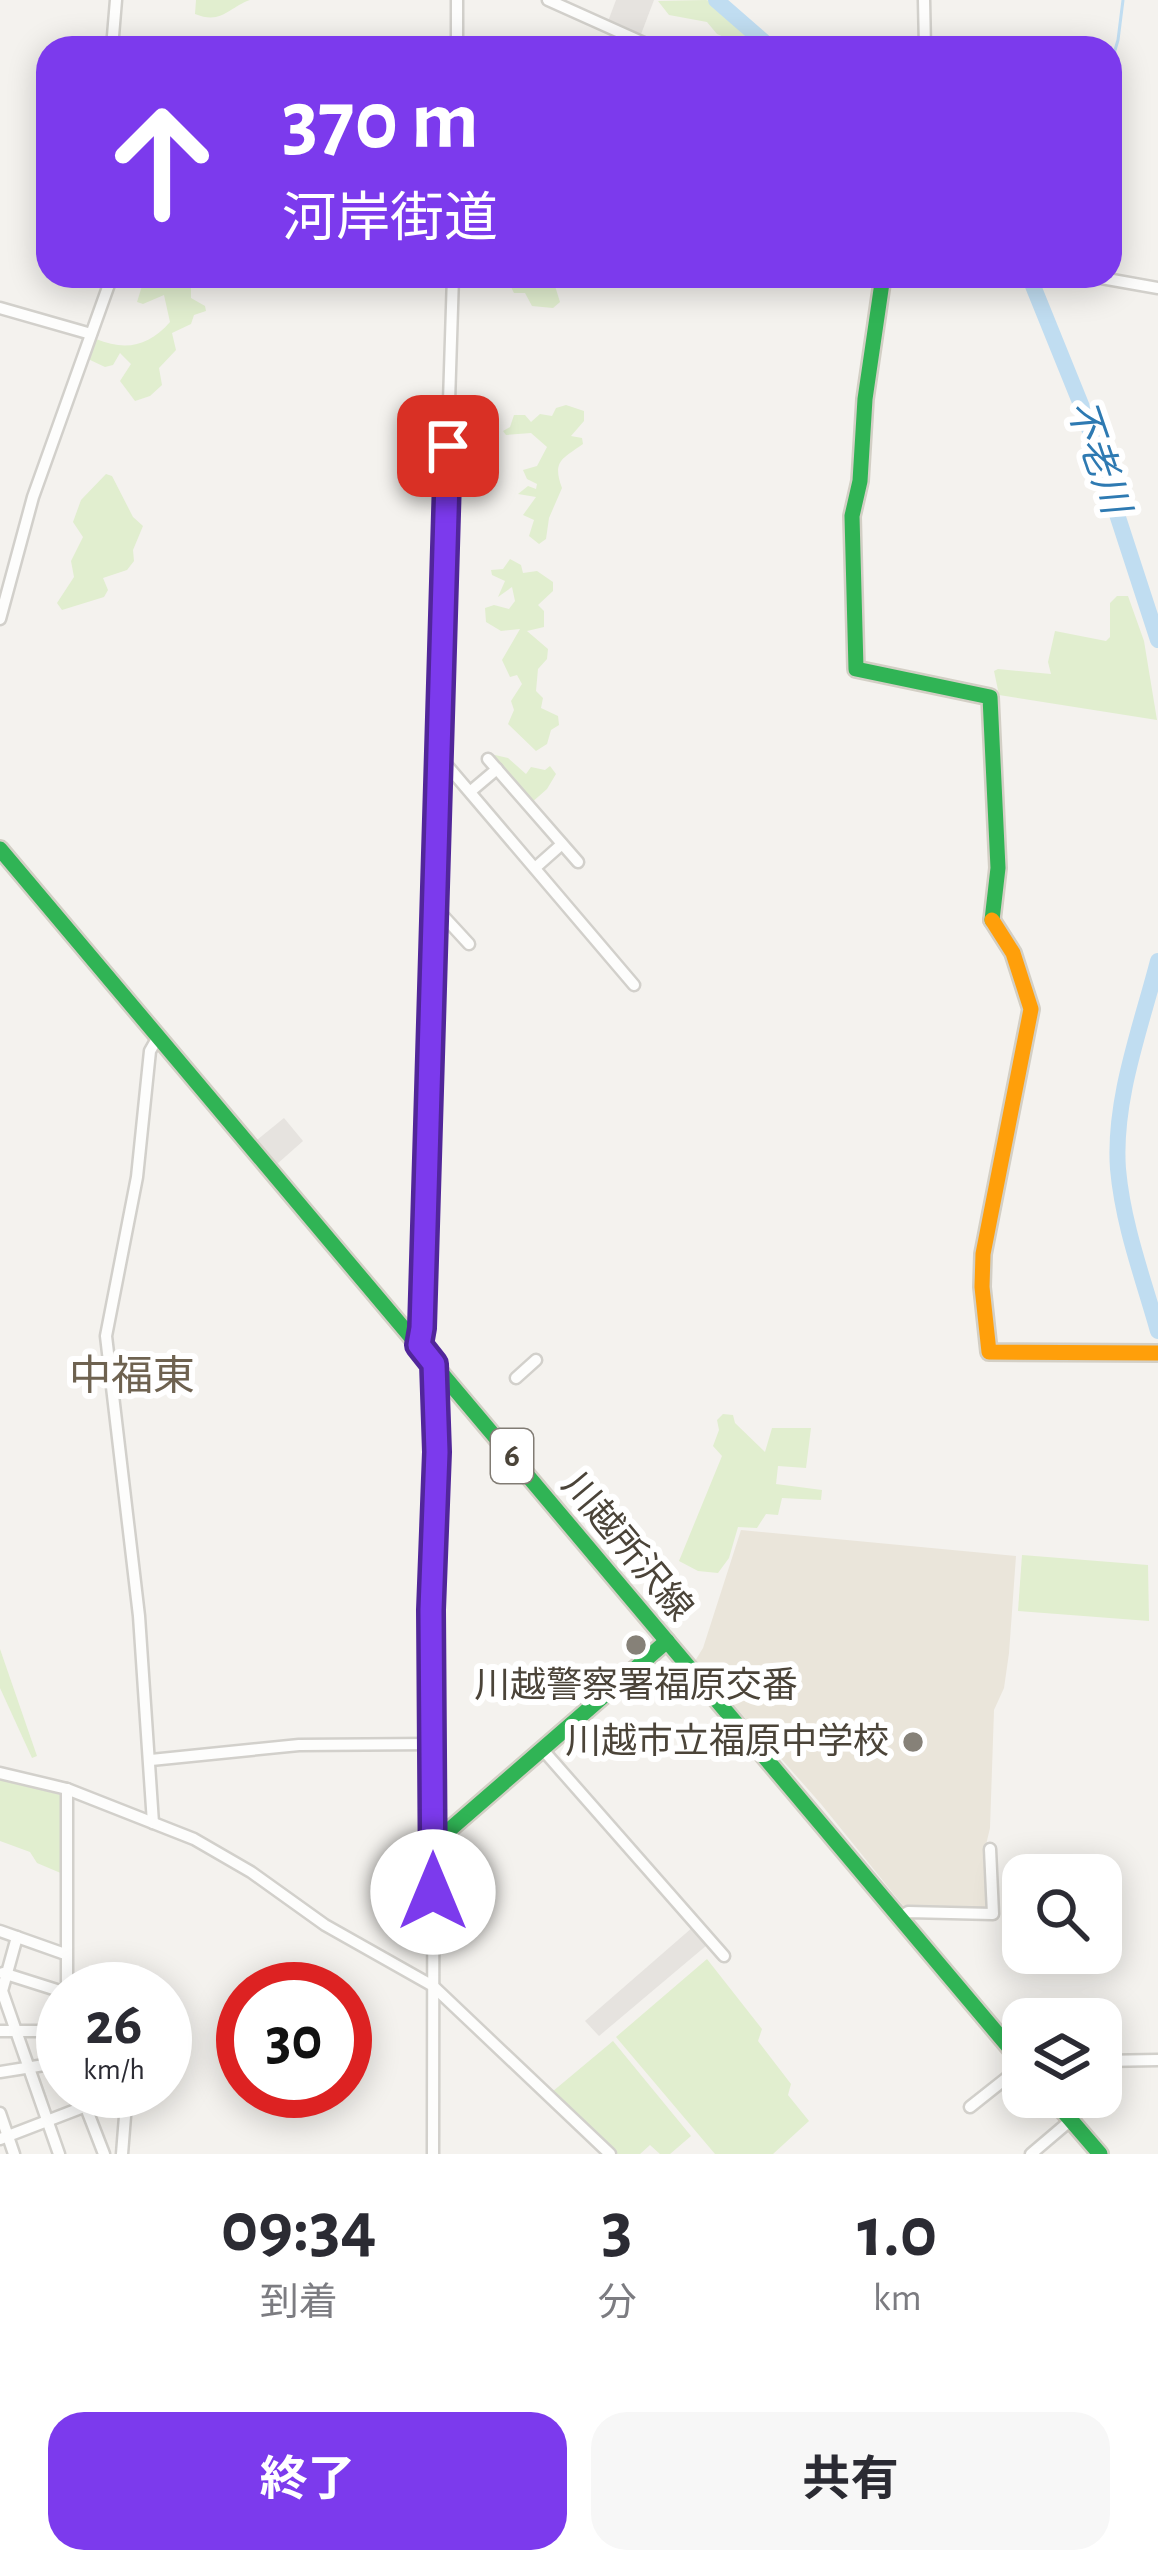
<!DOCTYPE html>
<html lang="ja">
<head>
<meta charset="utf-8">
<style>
	body { margin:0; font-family:"Alegreya Sans","Noto Sans JP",sans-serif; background:#f7f7f7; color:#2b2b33; height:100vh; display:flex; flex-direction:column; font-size:45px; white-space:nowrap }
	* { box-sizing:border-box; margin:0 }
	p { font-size:39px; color:#7c7c81 }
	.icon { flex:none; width:66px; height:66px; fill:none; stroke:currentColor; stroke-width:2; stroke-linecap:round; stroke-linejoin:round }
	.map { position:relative; height:2154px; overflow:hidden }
	.details { display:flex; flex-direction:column; background:#fff; flex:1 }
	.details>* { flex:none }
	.banner { position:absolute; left:36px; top:36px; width:1086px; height:252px; border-radius:36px; box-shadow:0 6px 30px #0003; background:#7c3aed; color:#fff; overflow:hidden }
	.buttons { position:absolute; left:1002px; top:1854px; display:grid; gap:24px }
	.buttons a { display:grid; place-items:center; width:120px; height:120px; border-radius:24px; background:#fff; box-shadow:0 6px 30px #0003; font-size:60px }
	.speed { position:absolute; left:36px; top:1962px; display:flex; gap:24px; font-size:60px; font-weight:700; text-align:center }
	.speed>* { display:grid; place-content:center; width:156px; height:156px; border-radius:50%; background:#fff; box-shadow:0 6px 30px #0003; line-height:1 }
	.speed small { font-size:30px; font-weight:400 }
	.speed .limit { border:18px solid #d22; background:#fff; color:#111 }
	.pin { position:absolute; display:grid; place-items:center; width:102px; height:102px; color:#fff; margin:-51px; border-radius:24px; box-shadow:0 6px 18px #0006 }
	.me { position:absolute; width:132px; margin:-66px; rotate:0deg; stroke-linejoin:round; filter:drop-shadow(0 0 9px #0008) }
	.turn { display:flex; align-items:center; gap:42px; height:252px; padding:0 48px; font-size:54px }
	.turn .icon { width:156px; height:156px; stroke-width:2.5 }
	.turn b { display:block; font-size:84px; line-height:102px }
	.eta { display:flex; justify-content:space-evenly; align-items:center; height:204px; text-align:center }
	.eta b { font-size:72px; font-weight:700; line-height:84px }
	.action { display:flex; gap:24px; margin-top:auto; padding:24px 48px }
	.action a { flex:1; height:138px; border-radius:36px; background:#7c3aed; color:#fff; font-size:48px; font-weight:700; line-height:138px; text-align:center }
	.action a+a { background:#f7f7f7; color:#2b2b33 }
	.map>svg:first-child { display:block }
	.education { fill:#eae5da }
	.green { fill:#e1eecf }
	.parking { fill:#e6e3df }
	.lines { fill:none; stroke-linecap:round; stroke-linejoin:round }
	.stream { stroke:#c0ddf1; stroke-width:3 }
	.river { stroke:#c0ddf1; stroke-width:16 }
	.street-casing { stroke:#d2d0cb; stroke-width:15 }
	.fast-casing { stroke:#d3cfc5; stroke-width:20 }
	.slow-casing { stroke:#d3cfc5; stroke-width:20 }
	.street { stroke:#fdfdfc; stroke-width:10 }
	.fast { stroke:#30b455; stroke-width:15 }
	.slow { stroke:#ff9f0a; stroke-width:15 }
	.route-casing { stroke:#51269a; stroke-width:30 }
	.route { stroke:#7c3aed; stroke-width:21 }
	.poi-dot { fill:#868178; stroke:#fff; stroke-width:4.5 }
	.labels { text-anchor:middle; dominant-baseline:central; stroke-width:12; stroke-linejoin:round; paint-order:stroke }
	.shield { fill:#fff; stroke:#817c74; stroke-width:3 }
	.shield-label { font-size:33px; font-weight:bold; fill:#4b4439 }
	.street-label { font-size:36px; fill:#4b4439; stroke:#fff }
	.poi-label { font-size:36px; fill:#4b4439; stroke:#fff }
	.water-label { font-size:39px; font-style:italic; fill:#2e7ab2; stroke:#fff }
	.quarter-label { font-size:42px; fill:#6e6250; stroke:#fff }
</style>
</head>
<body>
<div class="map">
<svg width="1158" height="2154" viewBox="0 0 1158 2154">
	<rect width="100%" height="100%" fill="#f4f2ee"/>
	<path class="education" d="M741,1530l275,26 -7,97 -5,35 -10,22 -4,118 -5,21 4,59 -3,3 -81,-3 -84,-104 -126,-143 8,-13z"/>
	<g class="green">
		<path d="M196,0h54c-21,7 -28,25 -55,14z"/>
		<path d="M706,0l24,6 1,11 18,9 1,16 -7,3 -26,-11 -10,-12 -38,-7 -11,-14z"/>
		<path d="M525,276h36l-6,10 5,16 -7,6 -21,-2 -7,-13h-11l-3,-6z"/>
		<path d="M154,278l37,7v13l14,8 1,5 -12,4 -3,9 -19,9 4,17 -17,18 3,17 -12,11 -15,5 -15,-20 11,-17 -11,-11 -7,12 -8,2 -17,-8 8,-20c29,12 52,8 74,-17l-6,-27 -21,9 -6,-2 5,-16z"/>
		<path d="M566,405l18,6v10l-13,15 11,2 1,6c-21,15 -31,17 -21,44l-13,30 -3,21 -7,5 -10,-8 5,-16 -11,-5 13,-18 -18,-3 10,-8 8,3 1,-5 -10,-5 -4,-9 14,-4 10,-19 -16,-14 -25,2 -3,-4 7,-4 4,-12h11l6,7 9,-8 12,2 4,-8z"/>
		<path d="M106,474l6,2 21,41 10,9 -10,24 1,11 -7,9 -24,8 5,12 -4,7 -42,13 -5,-7 17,-26 -3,-16 12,-24 -10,-15 8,-22z"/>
		<path d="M510,559l11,6 2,8 14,-2 16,11v9l-15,14 6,6v16l-17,4 21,18 -1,10 -9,10 -2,22 7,7 -2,10 17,8 1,9 -8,5 -4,14 -11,7 -28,-27 6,-14 -3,-9 11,-17 -5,-9 -7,2 -8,-17 18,-31 -19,2 -15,-9 -1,-14 9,-3 15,4 6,-8 -3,-14 -14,10 7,-16 -13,-6 -1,-5 12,-1z"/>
		<path d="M1117,596h11l16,45 13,79 -158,-25 -5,-24 4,-2 53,5 -3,-12 7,-31 51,10 4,-4v-34z"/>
		<path d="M495,755l13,3 18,16 5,-7 14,3 5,-4 6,8 -9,15 -17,15 -29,-22 -11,-24z"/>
		<path d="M723,1414l10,1 2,8 30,29 7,-24h39l-5,40 -28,-2 -2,18 46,6 -1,10 -39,-2 -4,17 -12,-1 -9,14 -19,-1 -9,31 -11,15 -20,-2 -19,-10 43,-105 -9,-10 6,-16 -2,-10z"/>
		<path d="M1022,1555l126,10 1,56 -131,-10z"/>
		<path d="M0,1649l37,107 -5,2 -32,-70z"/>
		<path d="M0,1779l61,16 2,79 -26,-11 -7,-11 -30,-11z"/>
		<path d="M707,1959l55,70 -4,12 33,43 -3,11 21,26 -36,33h-58l-99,-117z"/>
		<path d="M613,2041l78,95 -21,18h-10l-10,-9 -10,9h-22l-66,-62z"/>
	</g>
	<g class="parking">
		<path d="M616,0h38l-14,37 -33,-13z"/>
		<path d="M284,1118l19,23 -26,23 -20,-24z"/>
		<path d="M693,1927l14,18 -108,91 -14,-15z"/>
	</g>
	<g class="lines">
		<path class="stream" d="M1110,67l8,-27 5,-40"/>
		<g class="river">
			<path d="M716,0l55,48"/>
			<path d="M1029,276l53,131 76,233"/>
			<path d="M1158,961c-17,66 -45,139 -40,208 5,56 25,109 40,162"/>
		</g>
		<defs>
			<g id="street">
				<path d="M548,0l107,48"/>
				<path d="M924,0l1,48"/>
				<path d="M112,48l4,-48"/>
				<path d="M457,48v-48"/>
				<path d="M1090,276l68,12"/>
				<path d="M0,308l91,26"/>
				<path d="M0,619l33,-122 79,-221"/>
				<path d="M439,756l195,229"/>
				<path d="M488,759l90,103"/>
				<path d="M471,791l26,-22"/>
				<path d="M535,868l27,-24"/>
				<path d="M434,906l35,38"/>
				<path d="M419,1345l34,-1069"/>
				<path d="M516,1378l20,-18"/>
				<path d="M543,1750l181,206"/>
				<path d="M151,1760l148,-15 134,-1"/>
				<path d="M0,1773l67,16 127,50 57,33 74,53 108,61 177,168"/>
				<path d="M67,1789v200"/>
				<path d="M153,1823l-14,-207 -33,-280 31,-159 13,-126 8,-14"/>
				<path d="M900,1917l8,-5 85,2 -3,-65"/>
				<path d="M0,1931l65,23"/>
				<path d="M17,1937l-15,54 57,163"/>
				<path d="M3,1973l60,19"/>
				<path d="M0,2031h63"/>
				<path d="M1101,2061l57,-1"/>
				<path d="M0,2072l63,-10"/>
				<path d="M85,2105l19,49"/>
				<path d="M970,2107l53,-42"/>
				<path d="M0,2113l14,41"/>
				<path d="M0,2139l125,-48"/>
				<path d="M122,2154l5,-63"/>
				<path d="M433,2154l1,-787"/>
				<path d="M1031,2154l40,-34"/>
			</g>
			<g id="fast">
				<path d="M883,276l-18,123 -5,82 -8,35 4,153 134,28 8,171 -6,52"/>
				<path d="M0,849l1023,1215"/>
				<path d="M433,1844l234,-203"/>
				<path d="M1051,2097l49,57"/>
			</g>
			<path id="slow" d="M992,920l21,33 18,56 -48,245 -1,33 7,65 169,1"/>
		</defs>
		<use href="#street" class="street-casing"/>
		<use href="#fast" class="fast-casing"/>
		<use href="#slow" class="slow-casing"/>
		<use href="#street" class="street"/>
		<use href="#fast" class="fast"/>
		<use href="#slow" class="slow"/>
	</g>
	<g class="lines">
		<defs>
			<path id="route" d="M433,1892l-2,-282 6,-158 -3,-88 -15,-19 3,-17 26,-882"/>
		</defs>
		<use href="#route" class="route-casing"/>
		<use href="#route" class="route"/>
	</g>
	<g class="poi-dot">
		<circle cx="636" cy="1645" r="12"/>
		<circle cx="913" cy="1742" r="12"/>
	</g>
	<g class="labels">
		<rect class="shield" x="491" y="1429" width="42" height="54" rx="9"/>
		<g class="shield-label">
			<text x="512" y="1456">6</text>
		</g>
		<g class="street-label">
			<text transform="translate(627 1547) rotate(50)">川越所沢線</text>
		</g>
		<g class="poi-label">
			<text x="636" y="1686">川越警察署福原交番</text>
			<text x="889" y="1742" text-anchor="end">川越市立福原中学校</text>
		</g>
		<g class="water-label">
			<text transform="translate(1097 457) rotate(71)">不老川</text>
		</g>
		<g class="quarter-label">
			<text x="132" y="1377">中福東</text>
		</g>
	</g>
</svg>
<div class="buttons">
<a><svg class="icon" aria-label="search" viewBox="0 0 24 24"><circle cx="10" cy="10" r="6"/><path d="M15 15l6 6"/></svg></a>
<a><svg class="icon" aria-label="layers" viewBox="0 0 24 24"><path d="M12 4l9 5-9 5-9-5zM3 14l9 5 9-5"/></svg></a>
</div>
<div class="speed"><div>26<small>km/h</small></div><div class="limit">30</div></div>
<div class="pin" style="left:448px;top:446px;background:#d93025"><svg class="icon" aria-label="arrive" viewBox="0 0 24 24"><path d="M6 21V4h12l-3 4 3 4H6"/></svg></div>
<svg class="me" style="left:433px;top:1892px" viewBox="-20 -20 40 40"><circle r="19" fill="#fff"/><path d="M0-13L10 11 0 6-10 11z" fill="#7c3aed"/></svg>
<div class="banner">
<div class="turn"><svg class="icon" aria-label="ahead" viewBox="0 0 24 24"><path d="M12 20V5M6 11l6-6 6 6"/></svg><div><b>370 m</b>河岸街道</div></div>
</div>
</div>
<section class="details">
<div class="eta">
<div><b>09:34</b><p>到着</p></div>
<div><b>3</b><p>分</p></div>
<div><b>1.0</b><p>km</p></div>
</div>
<div class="action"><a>終了</a><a>共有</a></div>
</section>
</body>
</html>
